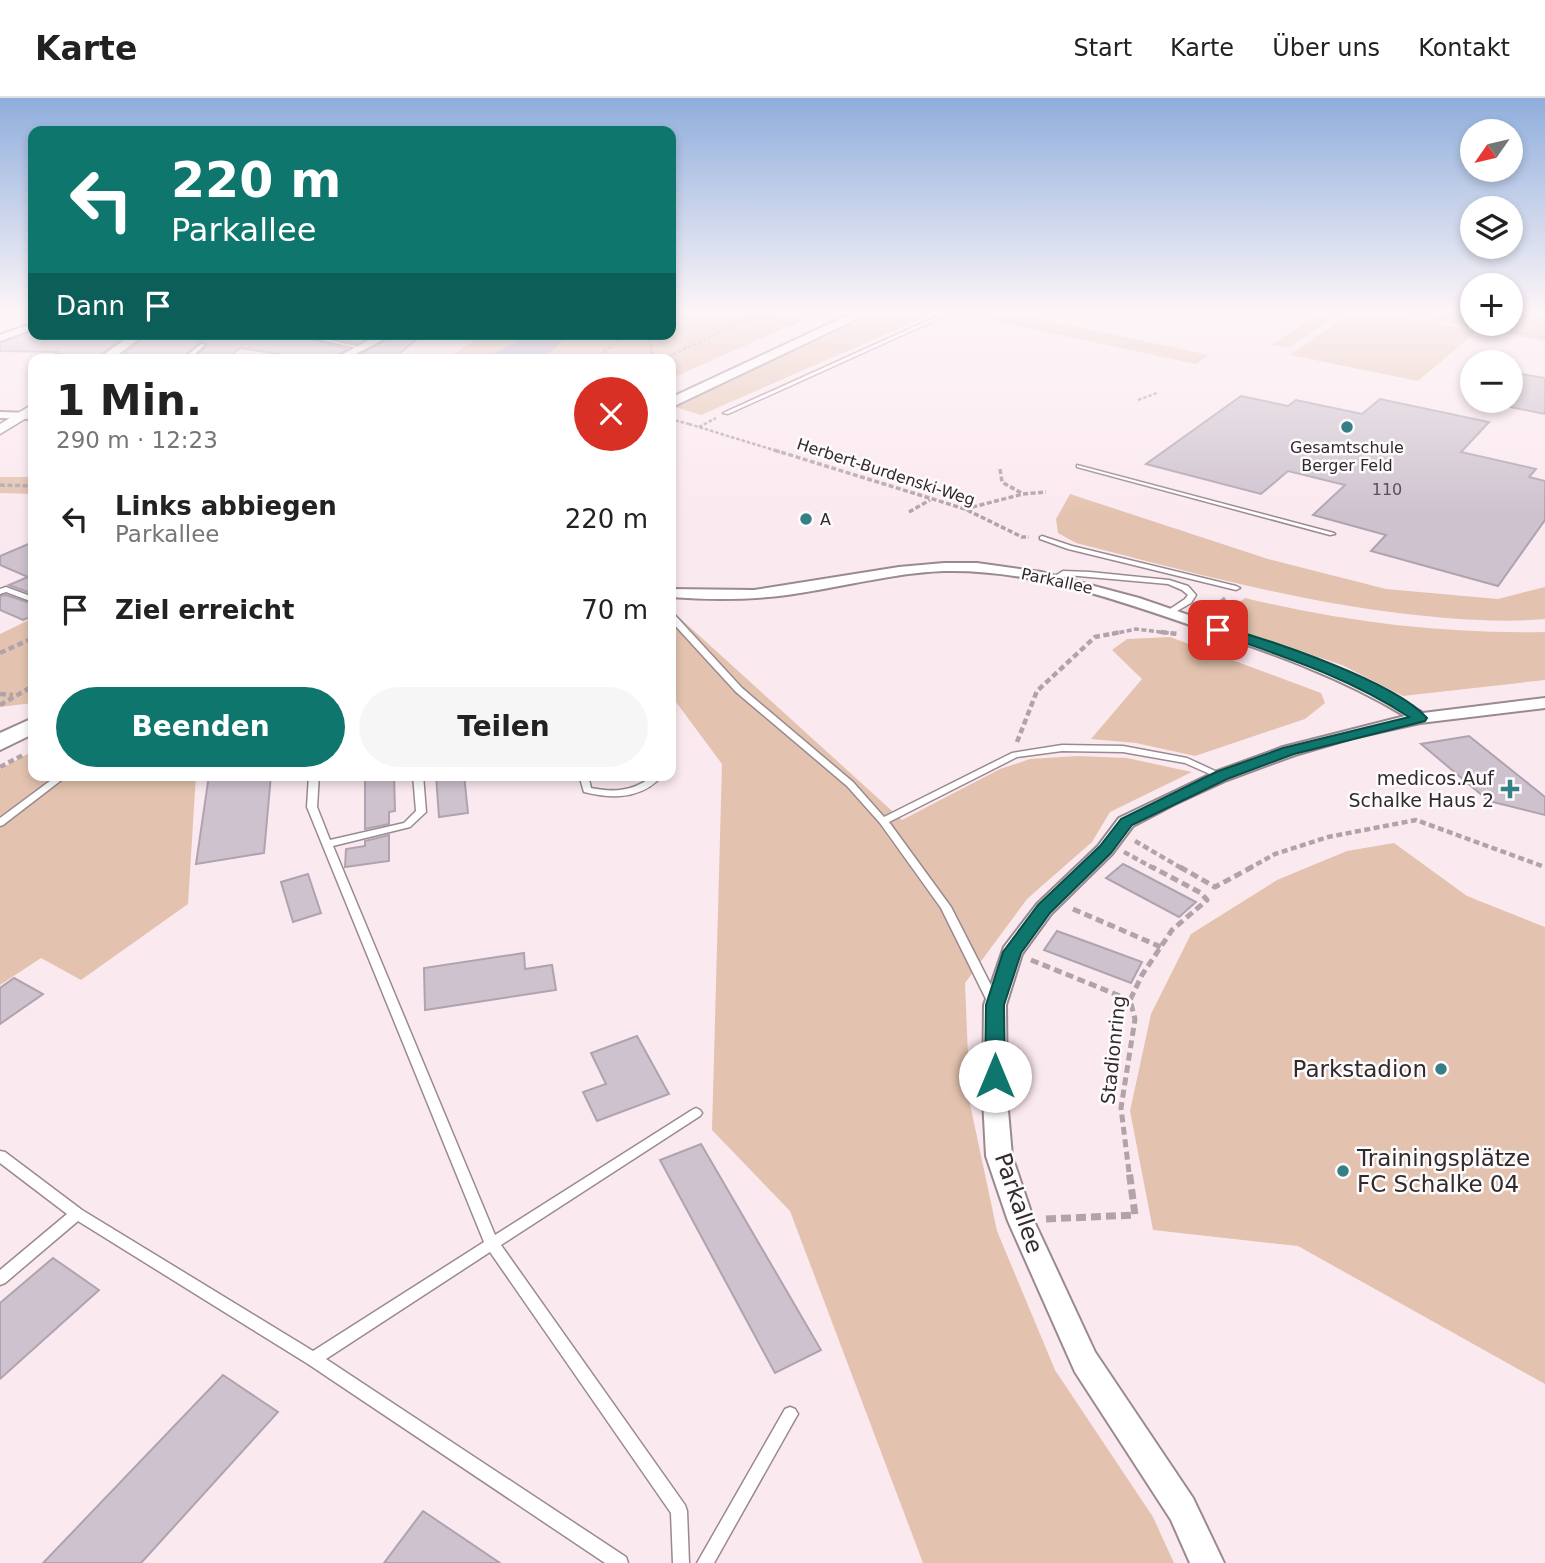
<!DOCTYPE html>
<html lang="de">
<head>
<meta charset="utf-8">
<style>
	body { margin:0; font-family:"DejaVu Sans",sans-serif; background:#f6f6f6; color:#222; height:100vh; display:flex; flex-direction:column; font-size:26px; white-space:nowrap }
	* { box-sizing:border-box; margin:0 }
	p { font-size:23px; color:#767676 }
	.icon { flex:none; width:38px; height:38px; fill:none; stroke:currentColor; stroke-width:2; stroke-linecap:round; stroke-linejoin:round }
	.map { position:relative; flex:1; overflow:hidden }
	.side { position:absolute; left:28px; top:256px; width:648px; height:427px; display:flex; flex-direction:column; background:#fff; border-radius:14px; box-shadow:0 4px 10px #0003 }
	.side>* { flex:none }
	.banner { position:absolute; left:28px; top:28px; width:648px; height:214px; border-radius:14px; box-shadow:0 4px 10px #0003; background:#0f766e; color:#fff; overflow:hidden }
	.needle { width:46px; rotate:236deg }
	.tools { position:absolute; left:1460px; top:21px; display:grid; gap:14px }
	.tools a { display:grid; place-items:center; width:63px; height:63px; border-radius:50%; background:#fff; box-shadow:0 4px 10px #0003; font-size:35px }
	.pin { position:absolute; display:grid; place-items:center; width:60px; height:60px; color:#fff; margin:-30px; border-radius:14px; box-shadow:0 4px 10px #0006 }
	.me { position:absolute; width:77px; margin:-38px; rotate:0deg; stroke-linejoin:round; filter:drop-shadow(0 0 5px #0008) }
	.turn { display:flex; align-items:center; gap:24px; height:147px; padding:0 28px; font-size:32px }
	.turn .icon { width:91px; height:91px; stroke-width:2.5 }
	.turn b { display:block; font-size:49px; line-height:60px }
	.then { display:flex; align-items:center; height:66px; padding:0 28px; background:#0003; gap:14px; font-size:26px }
	.round { display:grid; place-items:center; flex:none; width:74px; height:74px; border-radius:37px; background:#f6f6f6 }
	.overview { display:flex; align-items:center; justify-content:space-between; height:119px; padding:0 28px }
	h1 { font-size:42px; font-weight:600; line-height:52px }
	.action { display:flex; gap:14px; margin-top:auto; padding:14px 28px }
	.action a { flex:1; height:80px; border-radius:42px; background:#0f766e; color:#fff; font-size:28px; font-weight:600; line-height:80px; text-align:center }
	.action a+a { background:#f6f6f6; color:#222 }
	ul { padding:0; list-style:none }
	li { display:flex; align-items:center; gap:21px; height:91px; padding:0 28px }
	li div { flex:1 }
	li b { display:block; font-size:26px }
	li em { font-style:normal }
	header { display:flex; align-items:center; gap:42px; box-sizing:border-box; height:98px; padding:0 35px; background:#fff; border-bottom:2px solid #e0e0e0 }
	header strong { font-size:33px }
	nav { display:flex; gap:38px; margin-inline-start:auto; font-size:24px }
	.map>svg:first-child { display:block }
	.green { fill:#e3c3af }
	.water { fill:#aba4c9 }
	.building { fill:#cdc2ce; stroke:#aea3af; stroke-width:2 }
	.lines { fill:none; stroke-linecap:round; stroke-linejoin:round }
	.service-casing { stroke:#9a8a90; stroke-width:3 }
	.minor-casing { stroke:#9a8a90; stroke-width:4 }
	.tertiary-casing { stroke:#9a8a90; stroke-width:3 }
	.secondary-casing { stroke:#9a8a90; stroke-width:4 }
	.path-far4 { stroke:#b1a3a9; stroke-width:2.5; stroke-dasharray:3.5 2; stroke-linecap:butt }
	.path-far3 { stroke:#b1a3a9; stroke-width:3.5; stroke-dasharray:5 2.5; stroke-linecap:butt }
	.path-far2 { stroke:#b1a3a9; stroke-width:4.5; stroke-dasharray:6 3.5; stroke-linecap:butt }
	.path-far1 { stroke:#b1a3a9; stroke-width:5; stroke-dasharray:8 4.5; stroke-linecap:butt }
	.path { stroke:#b1a3a9; stroke-width:7; stroke-dasharray:10 5; stroke-linecap:butt }
	.service { fill:#fff; fill-rule:evenodd }
	.minor { fill:#fff; fill-rule:evenodd }
	.tertiary { fill:#fff; fill-rule:evenodd }
	.secondary { fill:#fff; fill-rule:evenodd }
	.path-bridge { stroke:#b1a3a9; stroke-width:2.5; stroke-dasharray:3.5 2; stroke-linecap:butt }
	.route { fill:#0f766e; stroke:#0a4d48; stroke-width:2 }
	.poi-dot { fill:#377f86; stroke:#fefbfc; stroke-width:2.5 }
	.labels { text-anchor:middle; dominant-baseline:central; stroke-width:5; stroke-linejoin:round; paint-order:stroke }
	.far-poi-label { font-size:16px; fill:#312a2d; stroke:#fefbfc }
	.far-street-label { font-size:16px; fill:#312a2d; stroke:#fefbfc }
	.number-label { font-size:16px; fill:#585055 }
	.poi-label { font-size:19px; fill:#312a2d; stroke:#fefbfc; text-anchor:end }
	.street-label { font-size:19px; fill:#312a2d; stroke:#fefbfc }
	.near-poi-label { font-size:23px; fill:#312a2d; stroke:#fefbfc; text-anchor:end }
	.near-street-label { font-size:23px; fill:#312a2d; stroke:#fefbfc }
</style>
</head>
<body>
<header>
<strong>Karte</strong>
<nav><a>Start</a><a>Karte</a><a>Über uns</a><a>Kontakt</a></nav>
</header>
<div class="map">
<svg width="1545" height="1465" viewBox="0 0 1545 1465">
	<rect width="100%" height="100%" fill="#fbe9f0"/>
	<g class="green">
		<path d="M670,212h155l-155,69v-20h-225l40,-25h185z"/>
		<path d="M883,212h58l-240,105 -26,-8z"/>
		<path d="M966,212h31l212,45 -13,9 -15,-3 -205,-44z"/>
		<path d="M1323,212h21l-55,38 -17,-3z"/>
		<path d="M1355,212h10l112,21 -59,50 -128,-26z"/>
		<path d="M1377,212h95v14h38v-14h35v31z"/>
		<path d="M33,379v17l-33,-1v-16z"/>
		<path d="M1070,396l198,65 118,30 112,10 47,-12v32c-46,4 -93,0 -139,-5 -112,-13 -220,-43 -330,-71l-18,-10 -2,-14z"/>
		<path d="M1245,500c98,24 199,36 300,34v48l-142,16 -61,-31 -131,-44z"/>
		<path d="M670,511l232,211 98,-51 30,-10 47,-3 50,2 65,14 -82,40 -18,30 -65,57 -62,84 5,121 27,127 58,139 98,147 21,46h-251l-133,-352 -78,-81 10,-366 -52,-70z"/>
		<path d="M33,520v85l-33,4v-73z"/>
		<path d="M1170,539l151,56 4,10 -20,16 -110,37 -59,-13 -45,-4 51,-60 -30,-29 15,-11z"/>
		<path d="M33,653v24h163l-8,129 -107,76 -40,-22 -41,27v-216z"/>
		<path d="M1394,745l73,53 78,31v457l-247,-138 -145,-16 -23,-119 21,-97 40,-80 86,-54 70,-29z"/>
	</g>
	<path class="water" d="M535,236l34,1 -26,24h-61z"/>
	<g class="building">
		<path d="M33,232v4h94l-32,25h-40l7,-5h-7l3,-2 -58,-1v-8z"/>
		<path d="M149,236h144l54,15 -16,10h-20l-71,-11 -12,11h-35l15,-14 -6,-4 -22,18h-63z"/>
		<path d="M317,236h58l-18,10z"/>
		<path d="M396,236h27l-30,25h-41z"/>
		<path d="M1510,274l35,6v36l-35,-7z"/>
		<path d="M1241,298l47,10 8,-6 66,14 18,-15 109,23 -28,30 75,17 -7,8 16,4v39l-47,66 -127,-35 15,-16 -73,-20 32,-30 -57,-14 -27,23 -115,-30z"/>
		<path d="M33,444v52l-24,-9 19,-8 -28,-12v-9z"/>
		<path d="M6,497l27,9v12l-10,4 -23,-10v-14z"/>
		<path d="M1469,638l76,61v18l-56,-14 -68,-57z"/>
		<path d="M209,677h62l-7,78 -68,11z"/>
		<path d="M365,677h29l1,36 -6,1v12l-24,5z"/>
		<path d="M436,677h28l4,38 -29,4z"/>
		<path d="M389,737v26l-44,6 1,-18 19,-3v-5z"/>
		<path d="M1123,766l8,4 65,34 -17,15 -73,-39z"/>
		<path d="M308,776l13,39 -28,9 -12,-40z"/>
		<path d="M1057,833l36,13 49,18 -11,21 -87,-33z"/>
		<path d="M524,855l1,16 27,-4 4,25 -131,20 -1,-42z"/>
		<path d="M14,880l29,16 -43,30v-36z"/>
		<path d="M637,938l32,58 -72,27 -14,-29 23,-8 -15,-31z"/>
		<path d="M701,1046l120,206 -46,23 -115,-213z"/>
		<path d="M53,1160l46,32 -99,89v-76z"/>
		<path d="M223,1277l55,37 -137,151h-98z"/>
		<path d="M423,1413l77,52h-116z"/>
	</g>
	<g class="lines">
		<defs>
			<g id="service">
				<path d="M951,212h7l-230,104 -5,-1z"/>
				<path d="M295,236h10l58,14 -2,1z"/>
				<path d="M201,246l4,1 -16,14h-6z"/>
				<path d="M1077,367l257,68 1,1 -5,1 -253,-68z"/>
				<path d="M1042,438l30,10 164,40 4,2 -4,2 -168,-41 -28,-10v-2z"/>
				<path d="M1063,473l27,1 79,8 19,6 8,9 -5,8 -21,12h-3v-4l18,-12 3,-4 -6,-5 -14,-6 -101,-9 -6,5h-6v-4z"/>
				<path d="M6,489l27,10v5l-27,-10 -6,2v-5z"/>
				<path d="M670,515h3l69,75 111,94 31,35 128,-64 50,-8 61,1 64,12 39,18 -5,3 -36,-16 -62,-11 -61,-1 -45,6 -128,65 62,85 49,96 -2,3h-8l-2,-3 -47,-95 -61,-85 -33,-37 -111,-94 -66,-72z"/>
				<path d="M58,677h10l-65,50 -3,1v-8z"/>
				<path d="M309,677h10l-2,32 13,33 74,-17 12,-12 -3,-36h10l3,37 -16,15 -77,19 162,389 197,-125 4,-2 4,2 2,3 -2,3 -199,129 184,260 2,6 2,52h-16l-2,-50 -181,-261 -164,107 300,198 2,6h-23l-297,-199 -230,-143 -73,62 -5,2v-15l67,-56 -67,-51v-12l5,1 77,58 231,141 171,-109 -177,-435z"/>
				<path d="M579,677h9l3,13c21,4 38,4 56,-8l-1,-5h9l2,6c-21,19 -48,17 -73,11z"/>
				<path d="M790,1309l5,2 3,5 -3,5 -81,144h-17l88,-154z"/>
			</g>
			<g id="minor">
				<path d="M25,228l3,1v4l-28,10v-6z"/>
				<path d="M381,236h13l-48,25h-13z"/>
				<path d="M0,314l33,1v6l-33,-1z"/>
				<path d="M944,465h33l64,9 98,26 178,61 55,25 51,29 122,-15v10l-125,15 -67,15 -58,17 -68,25 -52,24 -42,22 -21,28 -61,60 -29,40 -16,51 1,94 5,57 22,65 61,131 98,146 31,65h-34l-19,-43 -96,-148 -67,-151 -22,-65 -3,-57 1,-94 20,-58 33,-43 61,-58 21,-28 96,-46 68,-25 122,-31c-65,-40 -137,-64 -209,-89 -82,-28 -165,-58 -252,-56 -53,2 -105,17 -157,24 -39,5 -78,5 -117,2v-8l84,1 145,-23z"/>
			</g>
			<g id="tertiary">
				<path d="M132,236h14l-34,25h-14z"/>
				<path d="M33,306v10l-33,20v-10z"/>
			</g>
			<g id="secondary">
				<path d="M859,212h17l-206,98v-10z"/>
				<path d="M33,620v16l-33,16v-17z"/>
			</g>
		</defs>
		<use href="#service" class="service-casing"/>
		<use href="#minor" class="minor-casing"/>
		<use href="#tertiary" class="tertiary-casing"/>
		<use href="#secondary" class="secondary-casing"/>
		<g class="path-far4">
			<path d="M732,212l65,15"/>
			<path d="M1396,212l149,27"/>
			<path d="M885,217l10,-5"/>
			<path d="M649,236l4,25"/>
			<path d="M595,261l32,-25"/>
			<path d="M663,261l105,-49"/>
			<path d="M1138,302l19,-7"/>
			<path d="M689,326l91,28"/>
			<path d="M699,329l17,-9"/>
		</g>
		<g class="path-far3">
			<path d="M774,352l191,59 57,28h7"/>
			<path d="M1000,371l2,13 21,12"/>
			<path d="M0,387l33,1"/>
			<path d="M965,411l58,-15 23,-2"/>
			<path d="M909,414l21,-12"/>
			<path d="M1210,513l15,-13"/>
			<path d="M1112,536l24,-5 40,5"/>
		</g>
		<g class="path-far2">
			<path d="M1161,534l17,2"/>
			<path d="M0,555l33,-15"/>
			<path d="M0,596l13,1"/>
			<path d="M0,607l33,-19"/>
			<path d="M1017,644l20,-51 58,-54 26,-5"/>
			<path d="M0,669l23,-12"/>
			<path d="M1135,743l48,28"/>
			<path d="M1124,754l31,17"/>
			<path d="M1248,771l27,-15 53,-17 88,-17 129,47"/>
		</g>
		<g class="path-far1">
			<path d="M1180,769l35,20 37,-20"/>
			<path d="M1073,811l88,38"/>
			<path d="M1031,862l99,40"/>
			<path d="M1129,1074l-8,-64 14,-89 -5,-19 12,-25 30,-45 35,-30 -6,-7 -49,-26"/>
		</g>
		<path class="path" d="M1046,1121l89,-4 -6,-45"/>
		<use href="#service" class="service"/>
		<use href="#minor" class="minor"/>
		<use href="#tertiary" class="tertiary"/>
		<use href="#secondary" class="secondary"/>
		<path class="path-bridge" d="M670,321l19,5"/>
	</g>
	<linearGradient id="sky" x2="0" y2="1"><stop stop-color="#8faedc"/><stop offset="0.51" stop-color="#fdf5f8"/><stop offset="1" stop-color="#fdf5f8" stop-opacity="0"/></linearGradient>
	<rect width="1545" height="418" fill="url(#sky)"/>
	<path class="route" d="M1218,528c50,13 176,55 209,92l-2,3 -131,33 -67,25 -95,46 -21,28 -61,60 -29,40 -17,52 1,71 -3,5 -7,2 -7,-2 -3,-5 1,-71 17,-53 35,-47 62,-59 21,-27 95,-47 67,-24 126,-31c-61,-40 -127,-61 -195,-85l-2,-2z"/>
	<g class="poi-dot">
		<circle cx="1347" cy="329" r="7"/>
		<circle cx="806" cy="421" r="7"/>
		<path d="M1506.5 680.5h7v7h7v7h-7v7h-7v-7h-7v-7h7z"/>
		<circle cx="1441" cy="971" r="7"/>
		<circle cx="1343" cy="1073" r="7"/>
	</g>
	<g class="labels">
		<g class="far-poi-label">
			<text x="1347" y="349">Gesamtschule<tspan x="1347" dy="18">Berger Feld</tspan></text>
			<text x="820" y="421" text-anchor="start">A</text>
		</g>
		<g class="far-street-label">
			<text transform="translate(886 374) rotate(18)">Herbert-Burdenski-Weg</text>
			<text transform="translate(1057 483) rotate(12)">Parkallee</text>
		</g>
		<g class="number-label">
			<text x="1387" y="391">110</text>
		</g>
		<g class="poi-label">
			<text x="1494" y="680">medicos.Auf<tspan x="1494" dy="22">Schalke Haus 2</tspan></text>
		</g>
		<g class="street-label">
			<text transform="translate(1113 952) rotate(-84)">Stadionring</text>
		</g>
		<g class="near-poi-label">
			<text x="1427" y="971">Parkstadion</text>
			<text x="1357" y="1060" text-anchor="start">Trainingsplätze<tspan x="1357" dy="26">FC Schalke 04</tspan></text>
		</g>
		<g class="near-street-label">
			<text transform="translate(1019 1105) rotate(71)">Parkallee</text>
		</g>
	</g>
</svg>
<div class="tools">
<a><svg class="needle" viewBox="-14 -14 28 28"><path d="M0-13l5 13h-10z" fill="#e53935"/><path d="M0 13l5-13h-10z" fill="#767676"/></svg></a>
<a><svg class="icon" aria-label="layers" viewBox="0 0 24 24"><path d="M12 4l9 5-9 5-9-5zM3 14l9 5 9-5"/></svg></a>
<a>+</a>
<a>−</a>
</div>
<div class="pin" style="left:1218px;top:532px;background:#d93025"><svg class="icon" aria-label="arrive" viewBox="0 0 24 24"><path d="M6 21V4h12l-3 4 3 4H6"/></svg></div>
<svg class="me" style="left:995px;top:978px" viewBox="-20 -20 40 40"><circle r="19" fill="#fff"/><path d="M0-13L10 11 0 6-10 11z" fill="#0f766e"/></svg>
<div class="banner">
<div class="turn"><svg class="icon" aria-label="left" viewBox="0 0 24 24"><path d="M17 20v-9H6M10 6l-5 5 5 5"/></svg><div><b>220 m</b>Parkallee</div></div>
<div class="then">Dann<svg class="icon" aria-label="arrive" viewBox="0 0 24 24"><path d="M6 21V4h12l-3 4 3 4H6"/></svg></div>
</div>
<section class="side">
<div class="overview"><div><h1>1 Min.</h1><p>290 m · 12:23</p></div><a class="round" style="background:#d93025;color:#fff"><svg class="icon" aria-label="close" viewBox="0 0 24 24"><path d="M6 6l12 12M18 6L6 18"/></svg></a></div>
<ul>
<li><svg class="icon" aria-label="left" viewBox="0 0 24 24"><path d="M17 20v-9H6M10 6l-5 5 5 5"/></svg><div><b>Links abbiegen</b><p>Parkallee</p></div><em>220 m</em></li>
<li><svg class="icon" aria-label="arrive" viewBox="0 0 24 24"><path d="M6 21V4h12l-3 4 3 4H6"/></svg><div><b>Ziel erreicht</b></div><em>70 m</em></li>
</ul>
<div class="action"><a>Beenden</a><a>Teilen</a></div>
</section>
</div>
</body>
</html>
